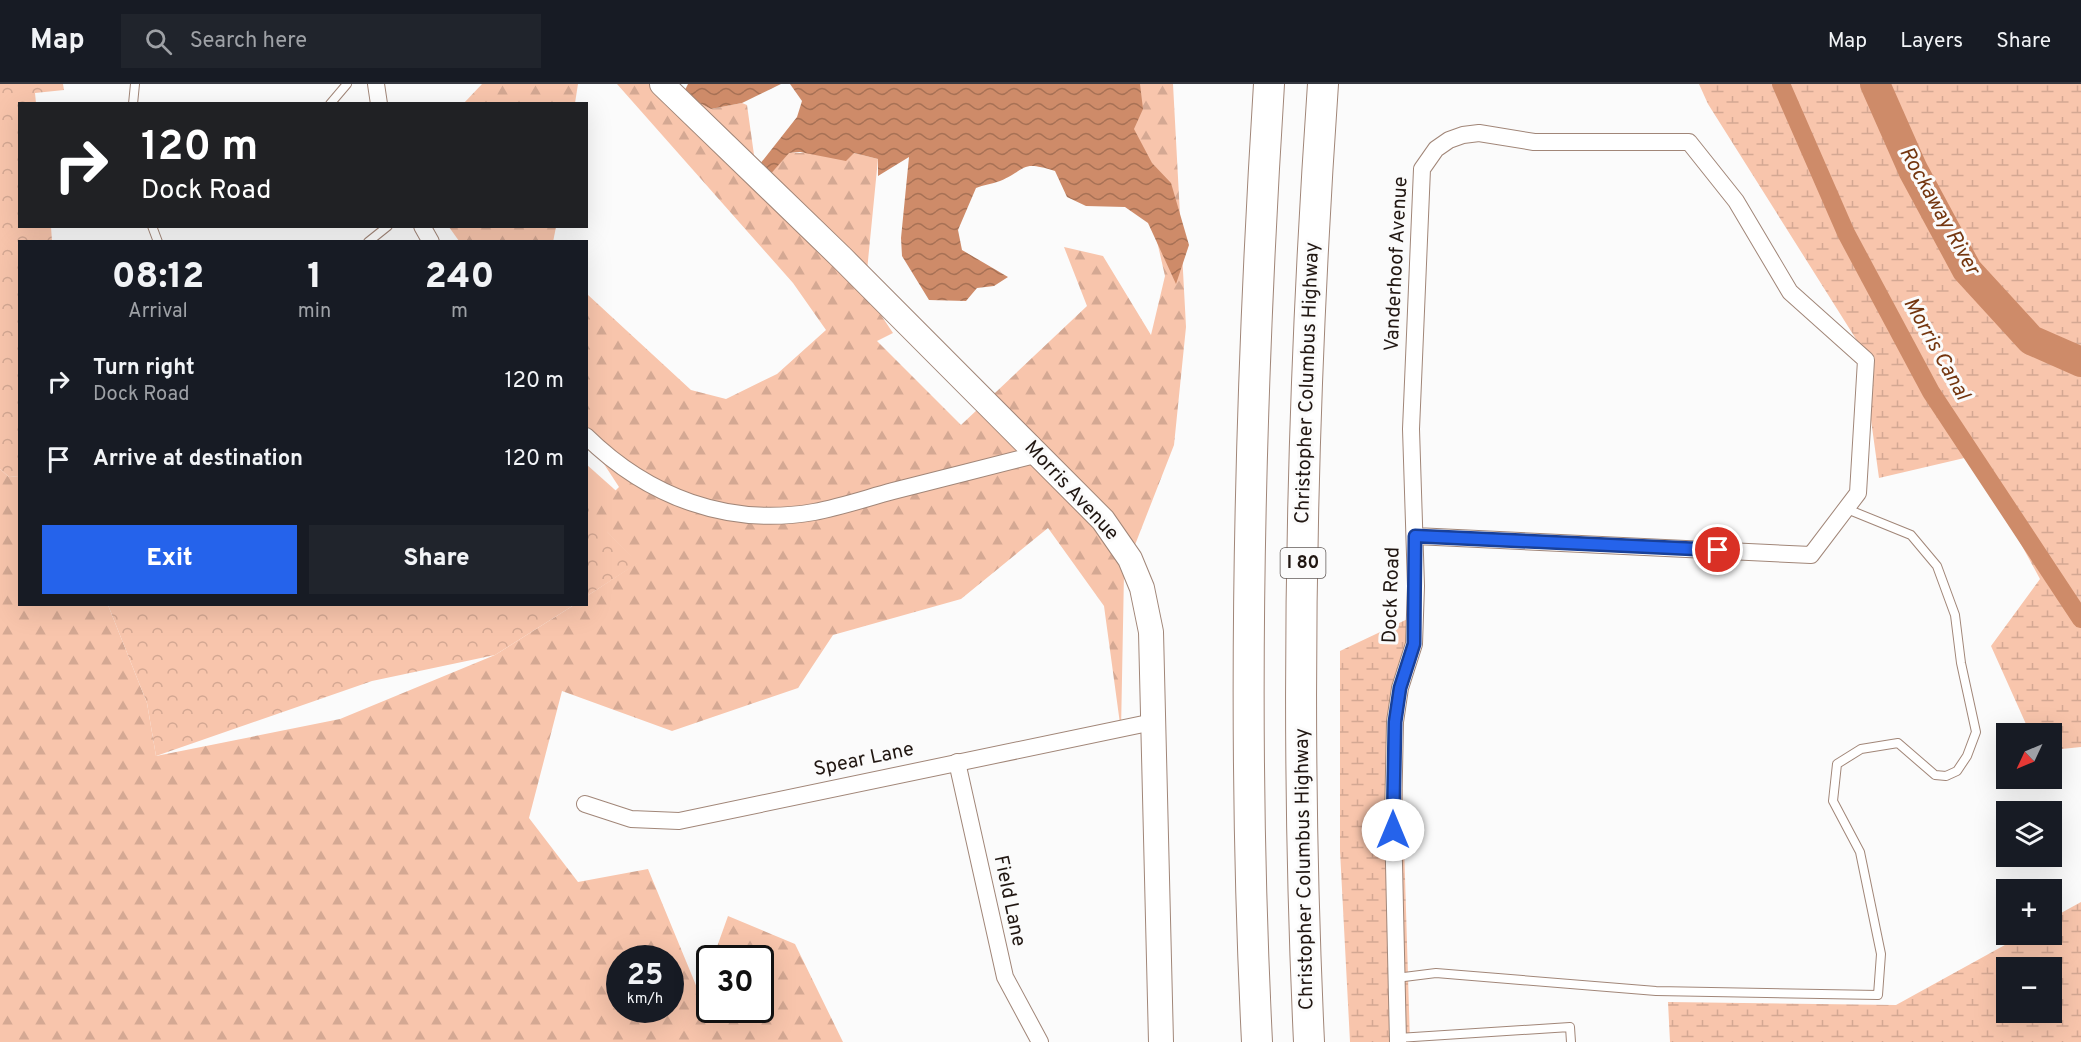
<!DOCTYPE html>
<html lang="en">
<head>
<meta charset="utf-8">
<style>
	body { margin:0; font-family:Overpass,sans-serif; background:#20242c; color:#f1f3f6; height:100vh; display:flex; flex-direction:column; font-size:22px; white-space:nowrap }
	* { box-sizing:border-box; margin:0 }
	p { font-size:20px; color:#9ea1a6 }
	.icon { flex:none; width:33px; height:33px; fill:none; stroke:currentColor; stroke-width:2; stroke-linecap:round; stroke-linejoin:round }
	.map { position:relative; flex:1; overflow:hidden }
	.sheet { position:absolute; left:18px; top:156px; width:570px; height:366px; display:flex; flex-direction:column; background:#171b24; border-radius:0px; box-shadow:0 6px 24px #0002 }
	.sheet>* { flex:none }
	.hud { position:absolute; left:18px; top:18px; width:570px; height:126px; border-radius:0px; box-shadow:0 6px 24px #0002; background:#202124; color:#fff; overflow:hidden }
	.needle { width:39px; rotate:226deg }
	.fabs { position:absolute; left:1996px; top:639px; display:grid; gap:12px }
	.fabs a { display:grid; place-items:center; width:66px; height:66px; border-radius:0px; background:#171b24; box-shadow:0 6px 24px #0002; font-size:30px }
	.speed { position:absolute; left:606px; top:861px; display:flex; gap:12px; font-size:30px; font-weight:700; text-align:center }
	.speed>* { display:grid; place-content:center; width:78px; height:78px; border-radius:50%; background:#171b24; box-shadow:0 6px 24px #0002; line-height:1 }
	.speed small { font-size:15px; font-weight:400 }
	.speed .limit { border:3px solid #111; border-radius:9px; background:#fff; color:#111 }
	.pin { position:absolute; display:grid; place-items:center; width:51px; height:51px; color:#fff; margin:-26px; border:3px solid #fff; border-radius:50%; box-shadow:0 2px 6px #0007 }
	.me { position:absolute; width:66px; margin:-33px; rotate:0deg; stroke-linejoin:round; filter:drop-shadow(0 0 4px #0008) }
	.turn { display:flex; align-items:center; gap:21px; height:126px; padding:0 24px; font-size:27px }
	.turn .icon { width:78px; height:78px; stroke-width:2.5 }
	.turn b { display:block; font-size:42px; line-height:51px }
	.eta { display:flex; justify-content:space-evenly; align-items:center; height:102px; text-align:center }
	.eta b { font-size:36px; font-weight:800; line-height:42px }
	.action { display:flex; gap:12px; margin-top:auto; padding:12px 24px }
	.action a { flex:1; height:69px; border-radius:0px; background:#2563eb; color:#fff; font-size:24px; font-weight:800; line-height:69px; text-align:center }
	.action a+a { background:#20242c; color:#f1f3f6 }
	ul { padding:0; list-style:none }
	li { display:flex; align-items:center; gap:18px; height:78px; padding:0 24px }
	li div { flex:1 }
	li b { display:block; font-size:22px }
	li em { font-style:normal }
	header { display:flex; align-items:center; gap:36px; box-sizing:border-box; height:84px; padding:0 30px; background:#171b24; border-bottom:2px solid #363941 }
	header strong { font-size:28px }
	nav { display:flex; gap:33px; margin-inline-start:auto; font-size:21px }
	.search { width:420px; height:54px; background:#20242c; display:flex; align-items:center; gap:15px; box-sizing:border-box; padding:0 21px; border-radius:0px; color:#9ea1a6; font-size:22px }
	.map>svg:first-child { display:block }
	.grass { fill:#f8c5ac }
	.forest { fill:url(#forest-firs); fill-rule:evenodd }
	.wetland { fill:url(#wetland-marsh); fill-rule:evenodd }
	.park { fill:url(#park-crowns) }
	.water { fill:url(#water-waves) }
	.lines { fill:none; stroke-linecap:round; stroke-linejoin:round }
	.canal { stroke:#ce8b69; stroke-width:18 }
	.river { stroke:#ce8b69; stroke-width:30 }
	.lane-casing { stroke:#a18678; stroke-width:10 }
	.street-casing { stroke:#a18678; stroke-width:18 }
	.secondary-casing { stroke:#a18678; stroke-width:26 }
	.highway-casing { stroke:#a18678; stroke-width:32 }
	.lane { stroke:#fff; stroke-width:8 }
	.street { stroke:#fff; stroke-width:16 }
	.secondary { stroke:#fff; stroke-width:24 }
	.highway { stroke:#fff; stroke-width:30 }
	.route-casing { stroke:#184099; stroke-width:15 }
	.route { stroke:#2563eb; stroke-width:10 }
	.labels { text-anchor:middle; dominant-baseline:central; stroke-width:6; stroke-linejoin:round; paint-order:stroke }
	.shield { fill:#fbfbfb; stroke:#625b58; stroke-width:1.5 }
	.shield-label { font-size:18px; font-weight:bold; fill:#211712 }
	.street-label { font-size:20px; fill:#211712; stroke:#fbfbfb }
	.water-label { font-size:21px; font-style:italic; fill:#74360f; stroke:#fbfbfb }
</style>
</head>
<body>
<header>
<strong>Map</strong>
<div class="search"><svg class="icon" aria-label="search" viewBox="0 0 24 24"><circle cx="10" cy="10" r="6"/><path d="M15 15l6 6"/></svg>Search here</div>
<nav><a>Map</a><a>Layers</a><a>Share</a></nav>
</header>
<div class="map">
<svg width="2081" height="958" viewBox="0 0 2081 958">
	<defs>
		<pattern id="forest-firs" width="22" height="20" patternUnits="userSpaceOnUse" patternTransform="scale(1.5)"><rect width="22" height="20" fill="#f8c5ac"/><path d="M5 1l3.5 6h-7zM16 11l3.5 6h-7z" fill="#d4a893"/></pattern>
		<pattern id="wetland-marsh" width="20" height="14" patternUnits="userSpaceOnUse" patternTransform="scale(1.5)"><rect width="20" height="14" fill="#f8c5ac"/><path d="M1 5h8M5 5V1M11 12h8M15 12V8" fill="none" stroke="#d4a893"/></pattern>
		<pattern id="park-crowns" width="20" height="18" patternUnits="userSpaceOnUse" patternTransform="scale(1.5)"><rect width="20" height="18" fill="#f8c5ac"/><path d="M2 6a3 3 0 1 1 6 0M12 15a3 3 0 1 1 6 0" fill="none" stroke="#d4a893"/></pattern>
		<pattern id="water-waves" width="16" height="10" patternUnits="userSpaceOnUse" patternTransform="scale(1.5)"><rect width="16" height="10" fill="#ce8b69"/><path d="M0 5q4-4 8 0t8 0" fill="none" stroke="#a77155"/></pattern>
	</defs>
	<rect width="100%" height="100%" fill="#fbfbfb"/>
	<path class="grass" d="M586,380l37,33 -37,83z"/>
	<g class="forest">
		<path d="M482,0h96l-3,19h-111z"/>
		<path d="M617,0h51l43,25 31,-6 5,2 9,64 13,7 19,-23h66l24,6 -13,132 28,42 -16,8 84,84 126,-119 -23,-59 39,9 48,79 14,-59 -44,-192h52l13,243 -12,118 -50,128 -3,158 -17,-125 -56,-78 -87,71 -128,36 -35,53 -126,43 -110,-40 -33,127 49,64 70,-13 52,126 9,-26 1,41h50v-52h-47l15,-42 67,28 48,98h-843v-573l9,8 10,-1 1,128 88,1 39,98 9,53 184,-37 155,-64 79,-50 12,-1 1,-8 50,-33 -46,-48 28,-28 -32,-49v-144l104,96 35,9 51,-25 49,-44 -33,-47zM620,874h50v52h-50z"/>
		<path d="M449,143h107l-3,15 -94,-1z"/>
	</g>
	<g class="wetland">
		<path d="M1699,0h382v663l-29,3v-16l-22,-1 -39,-87 49,-67 -67,-123 -94,22 -18,-131 -153,-243z"/>
		<path d="M1414,532l-14,96 10,330h-60l-10,-191v-200z"/>
		<path d="M2081,818v140h-411l-2,-40 228,3 127,-70 29,-1v-16zM2007,884h45v44h-45z"/>
	</g>
	<g class="park">
		<path d="M0,0h63l1,6 -29,3 1,10 -16,1v122l31,1 1,14 -32,1v234l-11,1 -9,-8z"/>
		<path d="M586,418l5,13 47,48 -51,33z"/>
		<path d="M108,521h466l-79,50 -123,26 -216,75 -9,-53z"/>
	</g>
	<g class="water">
		<path d="M688,0h93l-39,19 -31,6 -28,-15z"/>
		<path d="M790,0h350l3,25 -9,20 18,34 19,20 18,62 -13,39 -28,-61 -23,-16 -39,-1 -19,-9 -12,-26c-35,-11 -27,-2 -55,10 -8,3 -17,4 -24,7l-18,42 4,20 46,27 -14,9 -17,2 -11,13 -37,-1 -27,-44 -1,-18 8,-81 -31,19v-17l-24,-6 -8,8 -46,-9 -11,1 -20,23 -13,-7 41,-52 5,-16z"/>
	</g>
	<g class="lines">
		<path class="canal" d="M1781,0l65,149 85,159 150,227"/>
		<path class="river" d="M1875,0l38,86 54,100 64,70 50,22"/>
		<defs>
			<g id="lane">
				<path d="M133,20l2,-20"/>
				<path d="M330,20l17,-20"/>
				<path d="M152,142l6,16"/>
				<path d="M368,158l20,-16"/>
				<path d="M1396,894l40,-5 220,18 222,4 3,-41 -21,-102 -27,-51 4,-37 24,-15 37,-6 37,32 11,1 11,-5 10,-15 9,-24 -15,-69 -6,-48 -18,-49 -26,-31 -64,-26"/>
				<path d="M1398,954l172,-11 1,15"/>
			</g>
			<g id="street">
				<path d="M376,0l3,20"/>
				<path d="M422,142l9,16"/>
				<path d="M586,352c62,61 142,91 228,76 27,-5 53,-14 79,-21 49,-12 97,-25 146,-37"/>
				<path d="M957,678l48,215 35,65"/>
				<path d="M585,720l46,15 48,2 474,-99"/>
				<path d="M1398,958l-5,-222 2,-98 5,-34 14,-44 2,-58 -5,-157 11,-260 14,-20 13,-9 14,-5 16,-2 55,9h155l47,59 54,91 76,68 -8,133 -47,62 -396,-19"/>
			</g>
			<path id="secondary" d="M662,0l180,174 261,262 27,39 12,29 9,44 10,410"/>
			<g id="highway">
				<path d="M1257,958c-16,-319 -8,-640 12,-958"/>
				<path d="M1309,958c-15,-319 -8,-640 14,-958"/>
			</g>
		</defs>
		<use href="#lane" class="lane-casing"/>
		<use href="#street" class="street-casing"/>
		<use href="#secondary" class="secondary-casing"/>
		<use href="#highway" class="highway-casing"/>
		<use href="#lane" class="lane"/>
		<use href="#street" class="street"/>
		<use href="#secondary" class="secondary"/>
		<use href="#highway" class="highway"/>
	</g>
	<g class="lines">
		<defs>
			<path id="route" d="M1393,746l2,-108 5,-34 14,-44 1,-108 303,14"/>
		</defs>
		<use href="#route" class="route-casing"/>
		<use href="#route" class="route"/>
	</g>
	<g class="labels">
		<rect class="shield" x="1280.5" y="464" width="45" height="30" rx="4.5"/>
		<g class="shield-label">
			<text x="1303" y="479">I 80</text>
		</g>
		<g class="street-label">
			<text transform="translate(1397 180) rotate(-87)">Vanderhoof Avenue</text>
			<text transform="translate(1308 299) rotate(-88)">Christopher Columbus Highway</text>
			<text transform="translate(1071 407) rotate(47)">Morris Avenue</text>
			<text transform="translate(1392 511) rotate(-88)">Dock Road</text>
			<text transform="translate(864 676) rotate(-12)">Spear Lane</text>
			<text transform="translate(1305 785) rotate(-91)">Christopher Columbus Highway</text>
			<text transform="translate(1009 817) rotate(78)">Field Lane</text>
		</g>
		<g class="water-label">
			<text transform="translate(1939 127) rotate(61)">Rockaway River</text>
			<text transform="translate(1936 265) rotate(61)">Morris Canal</text>
		</g>
	</g>
</svg>
<div class="fabs">
<a><svg class="needle" viewBox="-14 -14 28 28"><path d="M0-13l5 13h-10z" fill="#e53935"/><path d="M0 13l5-13h-10z" fill="#9ea1a6"/></svg></a>
<a><svg class="icon" aria-label="layers" viewBox="0 0 24 24"><path d="M12 4l9 5-9 5-9-5zM3 14l9 5 9-5"/></svg></a>
<a>+</a>
<a>−</a>
</div>
<div class="speed"><div>25<small>km/h</small></div><div class="limit">30</div></div>
<div class="pin" style="left:1718px;top:466px;background:#d93025"><svg class="icon" aria-label="arrive" viewBox="0 0 24 24"><path d="M6 21V4h12l-3 4 3 4H6"/></svg></div>
<svg class="me" style="left:1393px;top:746px" viewBox="-20 -20 40 40"><circle r="19" fill="#fff"/><path d="M0-13L10 11 0 6-10 11z" fill="#2563eb"/></svg>
<div class="hud">
<div class="turn"><svg class="icon" aria-label="right" viewBox="0 0 24 24"><path d="M7 20v-9h11M14 6l5 5-5 5"/></svg><div><b>120 m</b>Dock Road</div></div>
</div>
<section class="sheet">
<div class="eta">
<div><b>08:12</b><p>Arrival</p></div>
<div><b>1</b><p>min</p></div>
<div><b>240</b><p>m</p></div>
</div>
<ul>
<li><svg class="icon" aria-label="right" viewBox="0 0 24 24"><path d="M7 20v-9h11M14 6l5 5-5 5"/></svg><div><b>Turn right</b><p>Dock Road</p></div><em>120 m</em></li>
<li><svg class="icon" aria-label="arrive" viewBox="0 0 24 24"><path d="M6 21V4h12l-3 4 3 4H6"/></svg><div><b>Arrive at destination</b></div><em>120 m</em></li>
</ul>
<div class="action"><a>Exit</a><a>Share</a></div>
</section>
</div>
</body>
</html>
